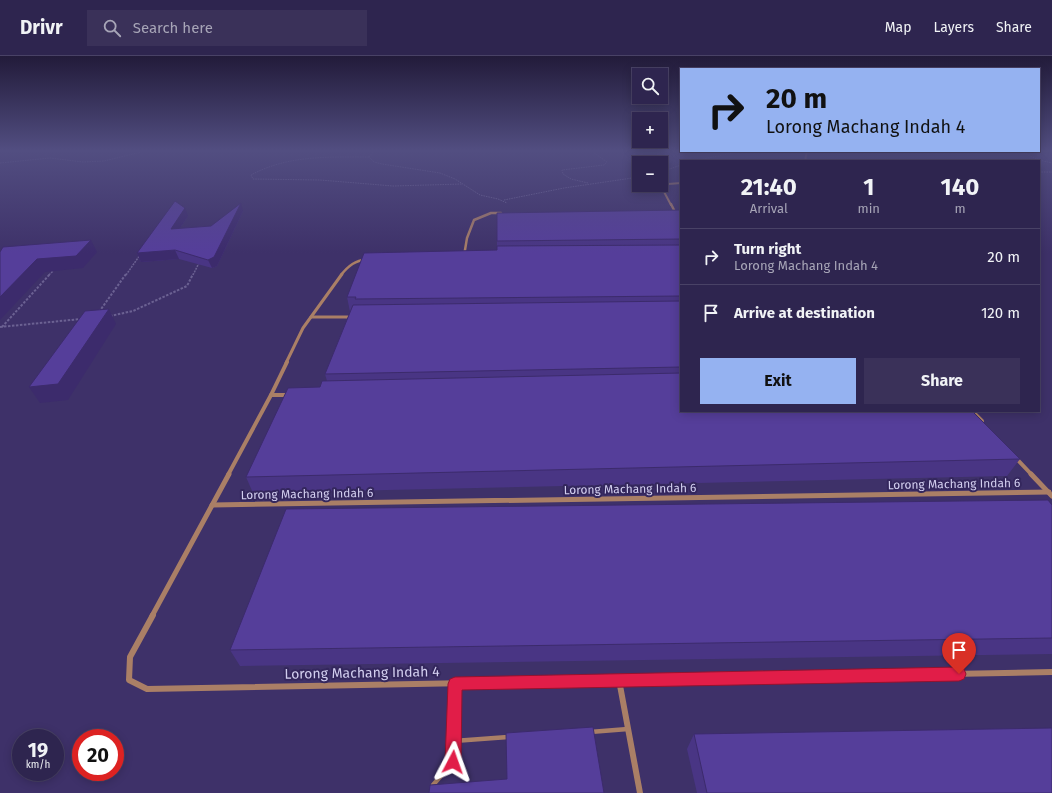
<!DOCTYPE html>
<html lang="en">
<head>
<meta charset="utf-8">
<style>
	body { margin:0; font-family:"Fira Sans",sans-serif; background:#3a3159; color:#f1f3f6; height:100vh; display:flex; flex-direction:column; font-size:15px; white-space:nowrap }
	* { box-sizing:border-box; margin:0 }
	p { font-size:13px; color:#a7a5b7 }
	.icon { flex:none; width:22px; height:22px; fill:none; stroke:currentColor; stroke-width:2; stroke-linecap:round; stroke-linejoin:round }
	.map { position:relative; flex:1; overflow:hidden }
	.panel { position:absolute; left:680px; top:104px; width:360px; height:252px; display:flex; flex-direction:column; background:#2e254f; border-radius:0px; box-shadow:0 2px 10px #0003,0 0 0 1px #494266 }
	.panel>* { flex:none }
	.banner { position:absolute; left:680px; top:12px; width:360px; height:84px; border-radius:0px; box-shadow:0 2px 10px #0003,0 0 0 1px #494266; background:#95b2f1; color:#111; overflow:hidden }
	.buttons { position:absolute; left:632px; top:12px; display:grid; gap:8px }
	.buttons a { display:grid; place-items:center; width:36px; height:36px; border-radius:0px; background:#2e254f; box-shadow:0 2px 10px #0003,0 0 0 1px #494266; font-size:20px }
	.speed { position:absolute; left:12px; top:673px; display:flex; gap:8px; font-size:20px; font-weight:700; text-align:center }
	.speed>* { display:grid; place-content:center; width:52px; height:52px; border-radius:50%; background:#2e254f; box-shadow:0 2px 10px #0003,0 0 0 1px #494266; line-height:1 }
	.speed small { font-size:10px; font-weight:400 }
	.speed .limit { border:6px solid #d22; background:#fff; color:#111 }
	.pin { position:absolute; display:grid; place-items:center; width:34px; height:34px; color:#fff; margin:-41px -17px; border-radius:50% 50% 50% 0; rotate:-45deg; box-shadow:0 0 4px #0007 }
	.pin .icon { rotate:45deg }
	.me { position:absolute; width:44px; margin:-22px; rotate:4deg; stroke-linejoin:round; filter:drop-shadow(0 0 3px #0008) }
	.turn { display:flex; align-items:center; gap:14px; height:84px; padding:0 20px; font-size:18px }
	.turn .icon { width:52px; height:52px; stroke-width:2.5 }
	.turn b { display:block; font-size:28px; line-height:34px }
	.eta { display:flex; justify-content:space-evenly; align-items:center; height:68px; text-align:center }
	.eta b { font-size:24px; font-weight:700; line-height:28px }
	.primary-button { display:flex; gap:8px; margin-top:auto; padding:8px 20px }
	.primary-button a { flex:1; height:46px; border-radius:0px; background:#95b2f1; color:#111; font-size:16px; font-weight:700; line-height:46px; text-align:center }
	.primary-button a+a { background:#3a3159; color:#f1f3f6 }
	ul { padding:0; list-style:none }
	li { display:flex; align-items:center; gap:12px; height:56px; padding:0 20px; border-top:1px solid #494266 }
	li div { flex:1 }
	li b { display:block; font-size:15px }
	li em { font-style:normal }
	header { display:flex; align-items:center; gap:24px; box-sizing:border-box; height:56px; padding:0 20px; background:#2e254f; border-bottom:1px solid #494266 }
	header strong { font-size:19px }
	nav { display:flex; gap:22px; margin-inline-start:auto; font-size:14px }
	.search { width:280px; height:36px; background:#3a3159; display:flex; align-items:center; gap:10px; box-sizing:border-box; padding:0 14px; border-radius:0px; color:#a7a5b7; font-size:15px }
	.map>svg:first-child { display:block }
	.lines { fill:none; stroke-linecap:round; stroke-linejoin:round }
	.path-far2 { stroke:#6b6192; stroke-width:1; stroke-dasharray:1.5 1; stroke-linecap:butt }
	.path-far1 { stroke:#6b6192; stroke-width:1.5; stroke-dasharray:2 1; stroke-linecap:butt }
	.path { stroke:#6b6192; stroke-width:2; stroke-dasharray:2.5 1.5; stroke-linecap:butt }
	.lane { stroke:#aa7f66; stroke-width:4.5 }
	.street-far5 { stroke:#aa7f66; stroke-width:2 }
	.street-far4 { stroke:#aa7f66; stroke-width:2.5 }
	.street-far3 { stroke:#aa7f66; stroke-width:3 }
	.street-far2 { stroke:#aa7f66; stroke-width:4 }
	.street-far1 { stroke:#aa7f66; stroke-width:5 }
	.street { stroke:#aa7f66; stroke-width:6 }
	.wall { fill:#493584 }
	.shaded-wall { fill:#3c2b6c }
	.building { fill:#553e9a; stroke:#3c2b6c }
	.route { fill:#e11d48; stroke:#92132f }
	.labels { text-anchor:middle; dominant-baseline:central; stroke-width:4; stroke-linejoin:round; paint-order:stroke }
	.street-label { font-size:12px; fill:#d2ceef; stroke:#34275d }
	.near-street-label { font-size:14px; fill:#d2ceef; stroke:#34275d }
</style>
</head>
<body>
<header>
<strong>Drivr</strong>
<div class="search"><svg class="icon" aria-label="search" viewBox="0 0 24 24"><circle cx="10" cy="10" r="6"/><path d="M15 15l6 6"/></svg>Search here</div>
<nav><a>Map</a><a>Layers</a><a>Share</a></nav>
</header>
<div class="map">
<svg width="1052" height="737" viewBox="0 0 1052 737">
	<rect width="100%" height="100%" fill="#3e3169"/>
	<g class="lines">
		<g class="path-far2">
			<path d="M362,94l11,2"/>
			<path d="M383,94l-10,2 -4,5 5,5 8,2 58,9 15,6 25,16 18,4 9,4"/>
			<path d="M404,94h71"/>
			<path d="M1019,95l20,9 13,3"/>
			<path d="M369,101c-41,0 -81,-2 -118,18l2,4 67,1 73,6 69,-2"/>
			<path d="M693,105l50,-10"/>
			<path d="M0,107l50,-5 33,4 21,-1 46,-11"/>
			<path d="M661,116l20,-7"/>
			<path d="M1039,116h13"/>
			<path d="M588,127l-17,-4 -8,-5 -1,-4 42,-5 3,-3 -17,-12"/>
			<path d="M504,144l60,-12 75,-11"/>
		</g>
		<g class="path-far1">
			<path d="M49,219l6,-6"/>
			<path d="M126,219l14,-20"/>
			<path d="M193,219l6,-12"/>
		</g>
		<g class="path">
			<path d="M99,256l27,-38"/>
			<path d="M110,260l23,-5 54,-25 6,-12"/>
			<path d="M0,271l81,-8"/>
			<path d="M2,271l48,-53"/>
		</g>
		<g class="lane">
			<path d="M590,676l38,-3"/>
			<path d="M454,685l54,-4"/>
			<path d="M433,737v-8l20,-23 2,-78"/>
		</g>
		<g class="street-far5">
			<path d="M805,105l2,-10"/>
			<path d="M671,149l-9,-17 6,-4 13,-1"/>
		</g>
		<g class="street-far4">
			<path d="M671,148l4,8"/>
			<path d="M464,200l3,-18 7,-18 17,-7h10"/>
			<path d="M341,219c8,-10 14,-14 26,-16"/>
		</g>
		<g class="street-far3">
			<path d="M311,261h42"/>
			<path d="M286,307l17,-35 39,-54"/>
		</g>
		<g class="street-far2">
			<path d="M271,339h18"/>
			<path d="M972,355l10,10"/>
			<path d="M1015,401l17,18"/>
			<path d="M228,419l43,-80 16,-33"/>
		</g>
		<g class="street-far1">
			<path d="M1031,418l21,22"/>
			<path d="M212,449l837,-13"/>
			<path d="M152,560l77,-142"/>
		</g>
		<g class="street">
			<path d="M153,559l-23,42 -1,23 18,9 905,-17"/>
			<path d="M619,624l21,113"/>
		</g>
	</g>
	<g class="wall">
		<path d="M681,154v201l339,48 -13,17 -754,17 -7,-16 74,-90 7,-6 -2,-7 25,-62 -3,-15 150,-47v-37z"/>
		<path d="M243,155l-26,55 -5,2 -33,-9 -38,3 -4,-9 51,-37 -8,12 31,-2z"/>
		<path d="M1052,449v149l-812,12 -10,-16z"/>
		<path d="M694,678l358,59h-355l-10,-44z"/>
	</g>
	<g class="shaded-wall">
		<path d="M241,147l2,8 -26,55 -5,2 -4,-8z"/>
		<path d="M185,152l3,8 -14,21 -3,-8z"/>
		<path d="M91,184l6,12 -14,16 -38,4 -45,48v-23l37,-38z"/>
		<path d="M175,194l4,9 -38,3 -4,-9z"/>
		<path d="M109,253l7,15 -48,76 -28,3 -11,-16z"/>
	</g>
	<g class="building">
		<path d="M175,145l10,7 -14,21 40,-3 30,-23 -27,54 -6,3 -33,-10 -38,3z"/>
		<path d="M681,154v29l-184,2v-28z"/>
		<path d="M91,184l-15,16 -39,3 -37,38v-45l3,-5z"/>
		<path d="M681,189v51l-326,3 1,-2h-9l17,-44 133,-3v-4z"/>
		<path d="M681,245v66l-356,7 28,-69z"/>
		<path d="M109,253l-51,75 -29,3 56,-76z"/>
		<path d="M681,317v38h291l48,48 -774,18 42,-89 32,-1 2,-6z"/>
		<path d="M1048,444l4,5v133l-822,12 56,-141z"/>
		<path d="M593,671l11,66h-175l1,-8 77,-6 -1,-46z"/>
		<path d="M1052,672v65h-345l-13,-59z"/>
	</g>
	<linearGradient id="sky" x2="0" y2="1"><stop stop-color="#221b3a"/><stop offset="0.48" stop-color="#524e81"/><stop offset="1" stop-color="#524e81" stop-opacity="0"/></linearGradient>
	<rect width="1052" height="197" fill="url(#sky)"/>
	<path class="route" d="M959,611l5,2 2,5 -2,5 -5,2 -497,9 -1,72 -3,6 -5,2 -5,-2 -3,-6 3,-78 2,-5 5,-2z"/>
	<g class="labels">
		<g class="street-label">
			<text transform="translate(954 428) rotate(-1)">Lorong Machang Indah 6</text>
			<text transform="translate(630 433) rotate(-1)">Lorong Machang Indah 6</text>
			<text transform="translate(307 438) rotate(-1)">Lorong Machang Indah 6</text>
		</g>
		<g class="near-street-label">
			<text transform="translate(362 617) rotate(-1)">Lorong Machang Indah 4</text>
		</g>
	</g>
</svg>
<div class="buttons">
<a><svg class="icon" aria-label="search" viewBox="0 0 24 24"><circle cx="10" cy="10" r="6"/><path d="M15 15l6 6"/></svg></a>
<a>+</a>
<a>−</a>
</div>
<div class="speed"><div>19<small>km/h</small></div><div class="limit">20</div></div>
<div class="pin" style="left:959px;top:618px;background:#d93025"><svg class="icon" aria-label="arrive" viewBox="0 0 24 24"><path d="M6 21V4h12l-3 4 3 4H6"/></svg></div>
<svg class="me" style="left:453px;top:706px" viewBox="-20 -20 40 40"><path d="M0-17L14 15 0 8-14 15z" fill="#e11d48" stroke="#fff" stroke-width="4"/></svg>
<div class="banner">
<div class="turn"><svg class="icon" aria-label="right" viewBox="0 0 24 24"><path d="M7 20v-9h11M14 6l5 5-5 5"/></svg><div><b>20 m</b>Lorong Machang Indah 4</div></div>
</div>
<section class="panel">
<div class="eta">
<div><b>21:40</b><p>Arrival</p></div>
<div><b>1</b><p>min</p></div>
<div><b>140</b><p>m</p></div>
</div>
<ul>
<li><svg class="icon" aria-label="right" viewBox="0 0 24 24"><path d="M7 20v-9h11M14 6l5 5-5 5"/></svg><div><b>Turn right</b><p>Lorong Machang Indah 4</p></div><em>20 m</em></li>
<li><svg class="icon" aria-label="arrive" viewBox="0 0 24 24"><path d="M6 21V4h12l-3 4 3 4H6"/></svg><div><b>Arrive at destination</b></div><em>120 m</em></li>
</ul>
<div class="primary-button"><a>Exit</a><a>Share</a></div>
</section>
</div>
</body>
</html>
